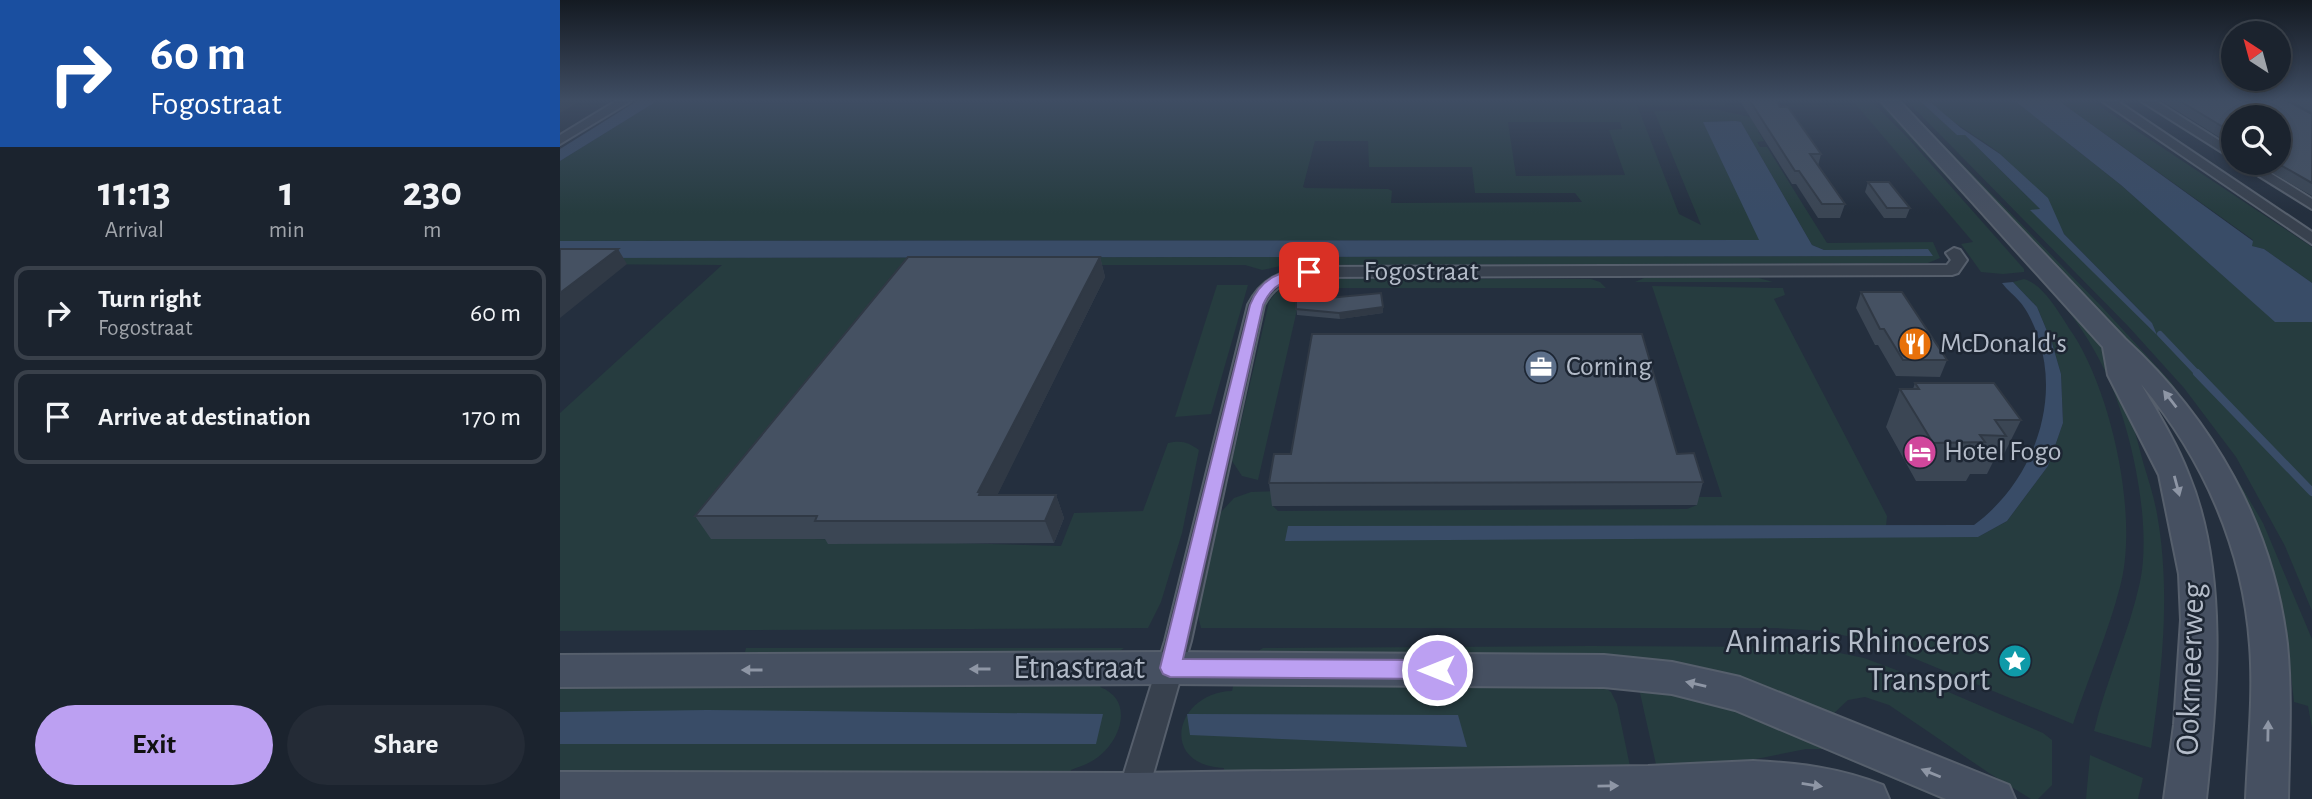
<!DOCTYPE html>
<html lang="en">
<head>
<meta charset="utf-8">
<style>
	body { margin:0; font-family:"Alegreya Sans",sans-serif; background:#242b36; color:#f1f3f6; height:100vh; display:flex; flex-direction:column; font-size:26px; white-space:nowrap }
	* { box-sizing:border-box; margin:0 }
	p { font-size:23px; color:#a0a4aa }
	.icon { flex:none; width:38px; height:38px; fill:none; stroke:currentColor; stroke-width:2; stroke-linecap:round; stroke-linejoin:round }
	.map { position:relative; flex:1; overflow:hidden }
	.drawer { display:flex; flex-direction:column; background:#1b232e; width:560px }
	.drawer>* { flex:none }
	.hud { background:#1a4fa0; color:#fff; overflow:hidden }
	.needle { width:46px; rotate:324deg }
	.buttons { position:absolute; left:1661px; top:21px; display:grid; gap:14px }
	.buttons a { display:grid; place-items:center; width:70px; height:70px; border-radius:50%; background:#1b232e; box-shadow:0 4px 10px #0003,0 0 0 2px #39404a; font-size:35px }
	.pin { position:absolute; display:grid; place-items:center; width:60px; height:60px; color:#fff; margin:-30px; border-radius:14px; box-shadow:0 4px 10px #0006 }
	.me { position:absolute; width:77px; margin:-38px; rotate:270deg; stroke-linejoin:round; filter:drop-shadow(0 0 5px #0008) }
	.turn { display:flex; align-items:center; gap:24px; height:147px; padding:0 35px; font-size:32px }
	.turn .icon { width:91px; height:91px; stroke-width:2.5 }
	.turn b { display:block; font-size:49px; line-height:60px }
	.eta { display:flex; justify-content:space-evenly; align-items:center; height:119px; text-align:center }
	.eta b { font-size:42px; font-weight:700; line-height:49px }
	.button { display:flex; gap:14px; margin-top:auto; padding:14px 35px }
	.button a { flex:1; height:80px; border-radius:42px; background:#bca0f2; color:#111; font-size:28px; font-weight:700; line-height:80px; text-align:center }
	.button a+a { background:#242b36; color:#f1f3f6 }
	ul { padding:0; list-style:none }
	li { display:flex; align-items:center; gap:21px; height:94px; margin:0 14px 10px; padding:0 21px; border:4px solid #39404a; border-radius:14px }
	li div { flex:1 }
	li b { display:block; font-size:26px }
	li em { font-style:normal }
	main { display:flex; flex:1; min-height:0 }
	.map>svg:first-child { display:block }
	.green { fill:#263c3f; fill-rule:evenodd }
	.water { fill:#394c67 }
	.lines { fill:none; stroke-linecap:round; stroke-linejoin:round }
	.stream-far1 { stroke:#394c67; stroke-width:6 }
	.stream { stroke:#394c67; stroke-width:8 }
	.street-casing { stroke:#565f6c; stroke-width:4 }
	.secondary-casing { stroke:#565f6c; stroke-width:4 }
	.street { fill:#38414e; fill-rule:evenodd }
	.secondary { fill:#465061; fill-rule:evenodd }
	.wall { fill:#3b4654 }
	.shaded-wall { fill:#303945 }
	.building { fill:#455162; stroke:#303945; stroke-width:2 }
	.oneway { fill:#8e96a5 }
	.route { fill:#bca0f2; stroke:#7a689d; stroke-width:2 }
	.labels { text-anchor:middle; dominant-baseline:central; stroke-width:5; stroke-linejoin:round; paint-order:stroke }
	.street-label { font-size:28px; fill:#b4bcc9; stroke:#1d2633 }
	.poi-label { font-size:28px; fill:#b4bcc9; stroke:#1d2633; text-anchor:start }
	.near-poi-label { font-size:33px; fill:#b4bcc9; stroke:#1d2633; text-anchor:end }
	.near-street-label { font-size:33px; fill:#b4bcc9; stroke:#1d2633 }
</style>
</head>
<body>
<main>
<section class="drawer">
<div class="hud">
<div class="turn"><svg class="icon" aria-label="right" viewBox="0 0 24 24"><path d="M7 20v-9h11M14 6l5 5-5 5"/></svg><div><b>60 m</b>Fogostraat</div></div>
</div>
<div class="eta">
<div><b>11:13</b><p>Arrival</p></div>
<div><b>1</b><p>min</p></div>
<div><b>230</b><p>m</p></div>
</div>
<ul>
<li><svg class="icon" aria-label="right" viewBox="0 0 24 24"><path d="M7 20v-9h11M14 6l5 5-5 5"/></svg><div><b>Turn right</b><p>Fogostraat</p></div><em>60 m</em></li>
<li><svg class="icon" aria-label="arrive" viewBox="0 0 24 24"><path d="M6 21V4h12l-3 4 3 4H6"/></svg><div><b>Arrive at destination</b></div><em>170 m</em></li>
</ul>
<div class="button"><a>Exit</a><a>Share</a></div>
</section>
<div class="map">
<svg width="1752" height="799" viewBox="0 0 1752 799">
	<rect width="100%" height="100%" fill="#242f3e"/>
	<g class="green">
		<path d="M97,101l108,3 959,-3 2,4h-89l42,109 22,11 -47,-114 61,-2 43,10v12l6,10 -7,1 3,5h7l60,96 106,-1 7,16 -12,5 -642,2 -24,5 -17,-5h-323l-210,271 349,10 13,-33 69,-2 25,-68c14,-3 20,-1 31,7l-17,83 -21,69 -13,26 -588,3v-218l162,-148 -162,-1v-6l1372,-2 -108,-6 -12,-5 -71,-123 -5,-1 -32,1 56,118 -1200,1v-80zM948,122h112l2,7 -13,1 16,45 -109,1zM755,141h53l1,26h103l3,26h100l7,9 -191,1 1,-12 -4,-2 -82,-1 -3,-1z"/>
		<path d="M1293,101h18l36,36 117,132v3l-21,2 -22,-2 -20,-28 12,-2z"/>
		<path d="M1316,101h6l211,232c25,40 39,84 50,129 5,17 11,34 14,52 14,77 5,157 -6,234l-57,-17c12,-51 35,-98 46,-149 13,-61 -11,-168 -41,-223 -13,-25 -30,-49 -49,-70 -7,-9 -16,-13 -21,-23z"/>
		<path d="M1335,101h6l201,206 68,74 42,56 51,86 49,116v89l-4,-22 -14,-4 -10,-85 -10,-43 -12,-35 -21,-43 -125,-167z"/>
		<path d="M1347,101h13l37,34h8l76,75h-10l121,113 -88,-89c-11,-22 -46,-65 -65,-81 -22,-18 -49,-30 -70,-52h86l106,84 154,136 37,1v289l-27,-65 -49,-89 -52,-69 -56,-62z"/>
		<path d="M1499,101h33l220,146v36l-48,-34 -13,-3 2,-6z"/>
		<path d="M1084,278h115l14,4h-138z"/>
		<path d="M756,279h275l9,3 6,6h-304l-44,192 -16,-4 -10,-15 37,-159c11,-18 28,-21 47,-23z"/>
		<path d="M1464,279c21,6 37,38 49,55 39,60 66,184 47,253 -12,46 -32,92 -47,137l-196,-81 -52,-12 -50,-3h-574l-3,-12 2,-12 21,-92 13,-14 17,-6 24,-1 -3,14 6,6 409,-2 10,-4 -2,-8h27l-70,-211 131,2 2,7 -11,4 113,217 -1,10 -598,1 690,10 29,-16 41,-55 15,-43 -2,-49 -9,-31 -15,-36 -24,-25z"/>
		<path d="M657,285h31l-37,129 -36,3z"/>
		<path d="M1030,646l207,1 28,3 39,8 43,16 136,59 9,7v45l-14,14h-7l-42,-26 -100,-68 -24,-8 -17,3 -18,17 -106,-36 -469,-28 8,-5z"/>
		<path d="M186,648h378l-9,6 -286,7 -84,-9z"/>
		<path d="M675,677l360,3 16,12 6,12 14,67 -408,6 1,-9c-67,-3 -48,-76 8,-77z"/>
		<path d="M0,680h544l-4,7c37,14 19,59 -8,74 -6,4 -14,6 -21,9l-3,7 -508,3z"/>
		<path d="M1089,683l61,13 255,103h-24l-118,-50h-17l-90,18 -59,2 -17,-76z"/>
		<path d="M1530,755l53,23 -5,21h-52z"/>
	</g>
	<g class="water">
		<path d="M77,101h20l-97,60v-12z"/>
		<path d="M1360,101h9l32,27 39,26 48,44 16,36 88,89 5,12 -127,-125 10,-1 -75,-74h-8z"/>
		<path d="M1455,101h44l194,140 -1,5 12,3 48,34v39h-37l-154,-137z"/>
		<path d="M1176,121l5,1 71,123 12,5 104,-1 5,7 -1373,2v-17l1199,-1 -56,-118z"/>
		<path d="M1453,282l24,25 15,36 9,31 2,49 -15,43 -41,55 -29,16 -693,4 3,-15 686,-1c55,-40 87,-117 65,-185 -3,-11 -11,-29 -19,-38 -6,-7 -13,-12 -18,-19z"/>
		<path d="M147,710l396,4 -7,30h-536v-32z"/>
		<path d="M627,714l271,1 9,32 -277,-12z"/>
	</g>
	<g class="lines">
		<path class="stream-far1" d="M1600,334l39,41"/>
		<path class="stream" d="M1637,373l115,119"/>
		<defs>
			<g id="street">
				<path d="M56,101h15l-71,43v-9z"/>
				<path d="M1542,101h15l195,131v12z"/>
				<path d="M1581,101h15l77,48v10z"/>
				<path d="M1678,163h16l58,36v10z"/>
				<path d="M1394,248l6,2 7,10 -9,13 -6,2 -643,2c-21,3 -35,9 -45,28l-73,336 -45,158h-30l49,-158 83,-336c13,-26 32,-34 61,-38l638,-2 4,-5 -5,-7z"/>
			</g>
			<g id="secondary">
				<path d="M1321,101h18l226,238c88,81 148,186 162,305 5,51 2,104 1,155h-42c2,-51 8,-103 4,-154 -7,-97 -47,-187 -109,-261 17,29 35,58 47,89 41,98 29,223 18,326h-42l10,-74 7,-105 -2,-46 -20,-99 -51,-100 -5,-28z"/>
				<path d="M610,652l434,3 68,7 68,15 269,108 6,14h-69l-211,-89 -63,-16 -68,-7 -434,-3 -610,3v-32z"/>
				<path d="M1193,761c46,2 86,7 130,24l6,14h-1329v-27l573,1 515,-7z"/>
			</g>
		</defs>
		<use href="#street" class="street-casing"/>
		<use href="#secondary" class="secondary-casing"/>
		<use href="#street" class="street"/>
		<use href="#secondary" class="secondary"/>
	</g>
	<g class="wall">
		<path d="M1180,101h37l44,53 -3,12 27,38 -5,14h-22l-22,-34h-4z"/>
		<path d="M1602,101h126l24,13v82l-57,-33h23l-45,-46v29z"/>
		<path d="M1731,101h21v12z"/>
		<path d="M1308,182l42,26 -4,10h-22l-19,-26z"/>
		<path d="M540,257l5,20 -108,218h59l8,23 -10,25 -226,1 -3,-5h-114l-16,-23z"/>
		<path d="M1301,292l86,68 -7,17 -44,-1 -18,-31h-3l-19,-37z"/>
		<path d="M736,301l87,12 -43,6 -43,-4z"/>
		<path d="M1355,383l106,37 -19,38h-7l-8,16h-17l-4,7h-50l-30,-54 14,-38h13z"/>
		<path d="M1117,454l26,28 -6,23 -425,1 -3,-23z"/>
	</g>
	<g class="shaded-wall">
		<path d="M0,101h21l-21,12z"/>
		<path d="M58,249l9,15 -67,54v-25z"/>
		<path d="M540,257l5,20 -116,235 -11,-20z"/>
		<path d="M823,307v6l-43,6 -1,-6z"/>
		<path d="M496,495l8,23 -10,25 -9,-22z"/>
	</g>
	<g class="building">
		<path d="M1190,101h27l3,6h8l33,47h-11l35,50h-23l-23,-33h-4z"/>
		<path d="M1620,101h108l24,13v69l-35,-20h1v-46h-45v16z"/>
		<path d="M1308,182h21l21,26h-23z"/>
		<path d="M0,249h58l-58,44z"/>
		<path d="M348,257h192l-122,235h2l-1,3h77l-11,26h-230l2,-5h-122z"/>
		<path d="M1301,292h41l45,68h-44l-19,-31h-4z"/>
		<path d="M821,293l2,14 -44,6 -43,-4v-8z"/>
		<path d="M752,334h330l35,120 17,-1 9,29 -434,1 5,-29h17z"/>
		<path d="M1355,383h79l27,37h-26l11,16 -26,-1 5,7 -52,1 -33,-54h19z"/>
	</g>
	<defs><path id="oneway-solid" d="M-6-.8H1V-3.2L6.5 0L1 3.2V.8H-6Z" transform="scale(1.75)"/></defs>
	<g class="oneway">
		<use href="#oneway-solid" transform="translate(1610 399) rotate(-128)"/>
		<use href="#oneway-solid" transform="translate(1617 486) rotate(75)"/>
		<use href="#oneway-solid" transform="translate(420 669) rotate(180)"/>
		<use href="#oneway-solid" transform="translate(192 670) rotate(180)"/>
		<use href="#oneway-solid" transform="translate(1136 684) rotate(-167)"/>
		<use href="#oneway-solid" transform="translate(1708 731) rotate(-89)"/>
		<use href="#oneway-solid" transform="translate(1371 773) rotate(-158)"/>
		<use href="#oneway-solid" transform="translate(1252 785) rotate(9)"/>
		<use href="#oneway-solid" transform="translate(1048 786) rotate(-1)"/>
	</g>
	<linearGradient id="sky" x2="0" y2="1"><stop stop-color="#141a22"/><stop offset="0.47" stop-color="#3f4d63"/><stop offset="1" stop-color="#3f4d63" stop-opacity="0"/></linearGradient>
	<rect width="1752" height="213" fill="url(#sky)"/>
	<path class="route" d="M749,268l6,4 -2,3c-23,5 -39,5 -50,30l-80,354 254,1 7,3 3,7 -3,6 -7,3 -267,-2 -7,-3 -3,-6 90,-363c11,-28 30,-34 59,-37z"/>
	<defs>
		<symbol id="restaurant-disc" viewBox="-11 -11 22 22"><circle r="9.5" fill="#e8710a" stroke="#1d2633"/><path d="M-5-6h1v4h1v-4h1v4h1v-4h1v5L-1.5 .5V6h-2V.5L-5-1ZM5-6V6H3V1.5H1.5Q1.5-4 5-6Z" fill="#fff"/></symbol>
		<symbol id="office-disc" viewBox="-11 -11 22 22"><circle r="9.5" fill="#5c6f8a" stroke="#1d2633"/><path d="M-6-3h4V-5.5h4V-3h4V5H-6ZM-1-4.5V-3h2v-1.5ZM-6 0V1H6V0Z" fill="#fff"/></symbol>
		<symbol id="hotel-disc" viewBox="-11 -11 22 22"><circle r="9.5" fill="#d1479c" stroke="#1d2633"/><path d="M-6-4.5h1.5V1H6V5H4.5V3h-9V5H-6ZM-4 0a1.8 1.8 0 1 1 3.6 0ZM.5 0V-2.5h3Q6-2.5 6 0Z" fill="#fff"/></symbol>
		<symbol id="sight-disc" viewBox="-11 -11 22 22"><circle r="9.5" fill="#0f9aa8" stroke="#1d2633"/><path d="M0-6L1.8-2.2L6-1.7L2.9 1.2L3.7 5.4L0 3.3L-3.7 5.4L-2.9 1.2L-6-1.7L-1.8-2.2Z" fill="#fff"/></symbol>
	</defs>
	<g fill-rule="evenodd">
		<use href="#restaurant-disc" x="1336" y="325" width="38" height="38"/>
		<use href="#office-disc" x="962" y="348" width="38" height="38"/>
		<use href="#hotel-disc" x="1341" y="433" width="38" height="38"/>
		<use href="#sight-disc" x="1436" y="642" width="38" height="38"/>
	</g>
	<g class="labels">
		<g class="street-label">
			<text x="861" y="272">Fogostraat</text>
		</g>
		<g class="poi-label">
			<text x="1380" y="344">McDonald's</text>
			<text x="1006" y="367">Corning</text>
			<text x="1384" y="452">Hotel Fogo</text>
		</g>
		<g class="near-poi-label">
			<text x="1430" y="642">Animaris Rhinoceros<tspan x="1430" dy="38">Transport</tspan></text>
		</g>
		<g class="near-street-label">
			<text x="519" y="668">Etnastraat</text>
			<text transform="translate(1631 669) rotate(-88)">Ookmeerweg</text>
		</g>
	</g>
</svg>
<div class="buttons">
<a><svg class="needle" viewBox="-14 -14 28 28"><path d="M0-13l5 13h-10z" fill="#e53935"/><path d="M0 13l5-13h-10z" fill="#a0a4aa"/></svg></a>
<a><svg class="icon" aria-label="search" viewBox="0 0 24 24"><circle cx="10" cy="10" r="6"/><path d="M15 15l6 6"/></svg></a>
</div>
<div class="pin" style="left:749px;top:272px;background:#d93025"><svg class="icon" aria-label="arrive" viewBox="0 0 24 24"><path d="M6 21V4h12l-3 4 3 4H6"/></svg></div>
<svg class="me" style="left:877px;top:670px" viewBox="-20 -20 40 40"><circle r="17" fill="#bca0f2" stroke="#fff" stroke-width="3"/><path d="M0-11L8 9 0 5-8 9z" fill="#fff"/></svg>
</div>
</main>
</body>
</html>
